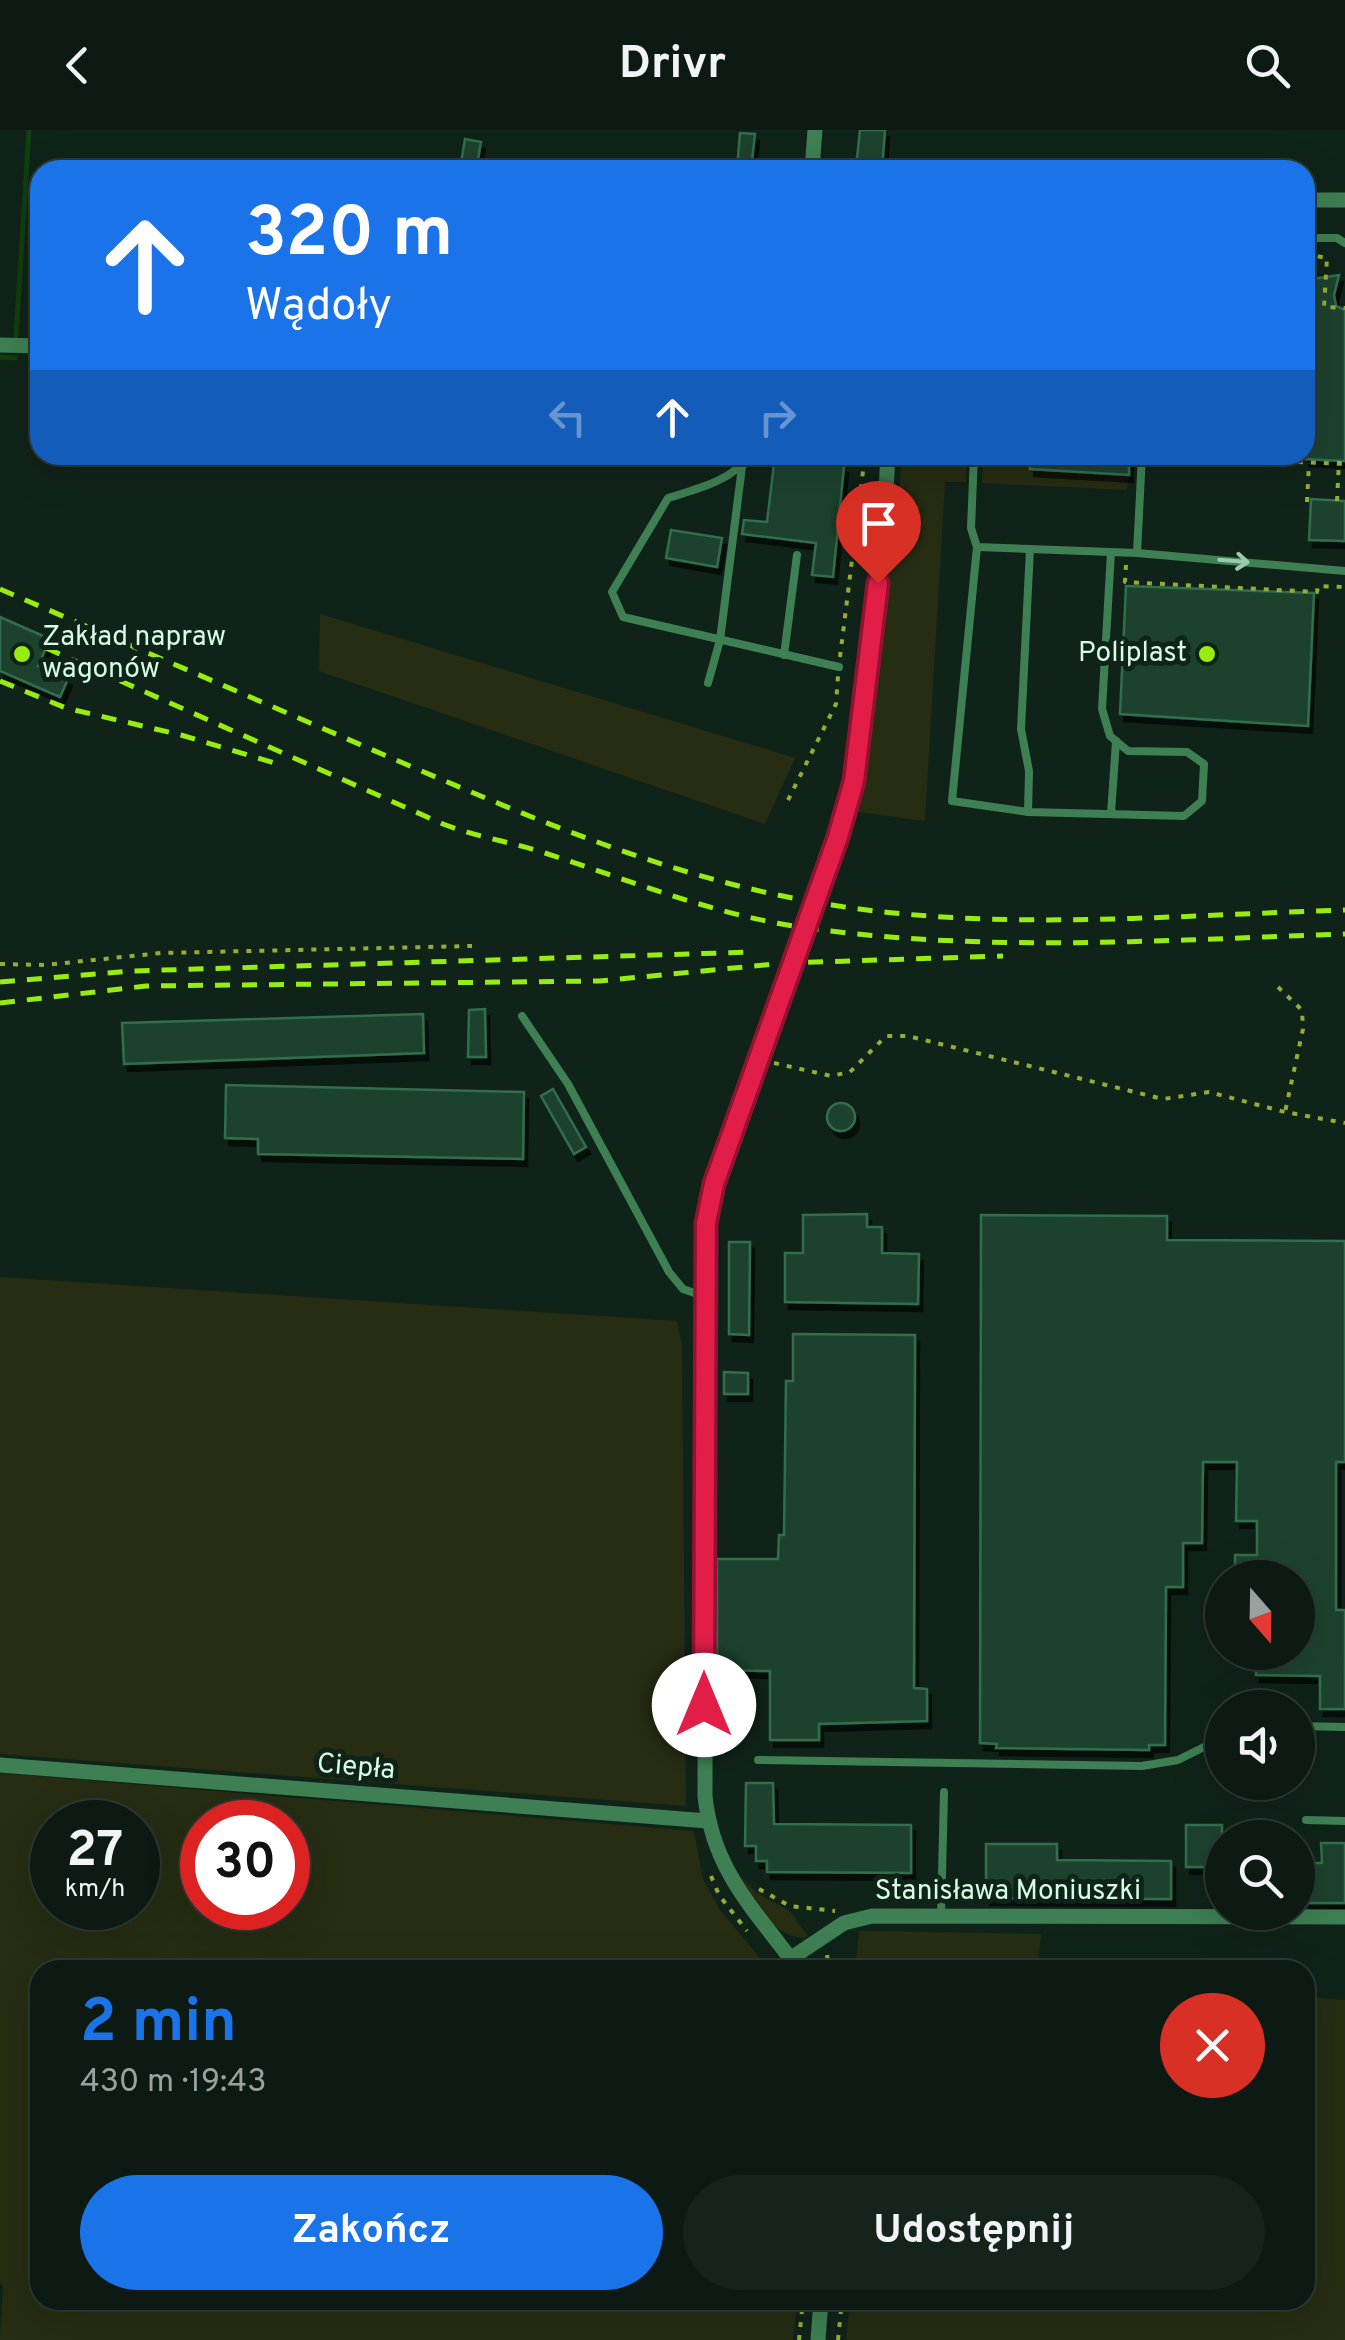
<!DOCTYPE html>
<html lang="pl">
<head>
<meta charset="utf-8">
<style>
	body { margin:0; font-family:Overpass,sans-serif; background:#15231c; color:#f1f3f6; height:100vh; display:flex; flex-direction:column; font-size:38px; white-space:nowrap }
	* { box-sizing:border-box; margin:0 }
	p { font-size:32px; color:#9aa1a0 }
	.icon { flex:none; width:55px; height:55px; fill:none; stroke:currentColor; stroke-width:2; stroke-linecap:round; stroke-linejoin:round }
	.map { position:relative; flex:1; overflow:hidden }
	.drawer { position:absolute; left:30px; top:1830px; width:1285px; height:350px; display:flex; flex-direction:column; background:#0c1a13; border-radius:30px; box-shadow:0 10px 40px #0002,0 0 0 2px #2c3833 }
	.drawer>* { flex:none }
	.guide { position:absolute; left:30px; top:30px; width:1285px; height:305px; border-radius:30px; box-shadow:0 10px 40px #0002,0 0 0 2px #2c3833; background:#1a73e8; color:#fff; overflow:hidden }
	.needle { width:65px; rotate:160deg }
	.tools { position:absolute; left:1205px; top:1430px; display:grid; gap:20px }
	.tools a { display:grid; place-items:center; width:110px; height:110px; border-radius:50%; background:#0c1a13; box-shadow:0 10px 40px #0002,0 0 0 2px #2c3833; font-size:50px }
	.speed { position:absolute; left:30px; top:1670px; display:flex; gap:20px; font-size:50px; font-weight:700; text-align:center }
	.speed>* { display:grid; place-content:center; width:130px; height:130px; border-radius:50%; background:#0c1a13; box-shadow:0 10px 40px #0002,0 0 0 2px #2c3833; line-height:1 }
	.speed small { font-size:25px; font-weight:400 }
	.speed .limit { border:15px solid #d22; background:#fff; color:#111 }
	.pin { position:absolute; display:grid; place-items:center; width:85px; height:85px; color:#fff; margin:-102px -42px; border-radius:50% 50% 50% 0; rotate:-45deg; box-shadow:0 0 10px #0007 }
	.pin .icon { rotate:45deg }
	.me { position:absolute; width:110px; margin:-55px; rotate:0deg; stroke-linejoin:round; filter:drop-shadow(0 0 8px #0008) }
	.turn { display:flex; align-items:center; gap:35px; height:210px; padding:0 50px; font-size:45px }
	.turn .icon { width:130px; height:130px; stroke-width:2.5 }
	.turn b { display:block; font-size:70px; line-height:85px }
	.lanes { display:flex; align-items:center; height:95px; padding:0 50px; background:#0003; justify-content:center; gap:50px; direction:ltr }
	.lanes .off { opacity:.35 }
	.round { display:grid; place-items:center; flex:none; width:105px; height:105px; border-radius:52px; background:#15231c }
	.headline { display:flex; align-items:center; justify-content:space-between; height:170px; padding:0 50px }
	h1 { font-size:60px; font-weight:700; line-height:75px; color:#1a73e8 }
	.action { display:flex; gap:20px; margin-top:auto; padding:20px 50px }
	.action a { flex:1; height:115px; border-radius:60px; background:#1a73e8; color:#fff; font-size:40px; font-weight:700; line-height:115px; text-align:center }
	.action a+a { background:#15231c; color:#f1f3f6 }
	header { display:flex; justify-content:space-between; align-items:center; height:130px; padding:0 50px; background:#0c1a13; font-size:45px; font-weight:700 }
	.map>svg:first-child { display:block }
	.green { fill:#262d13; fill-rule:evenodd }
	.lines { fill:none; stroke-linecap:round; stroke-linejoin:round }
	.stream { stroke:#113f0d; stroke-width:5 }
	.building { fill:#1d432f; stroke:#316d4e; stroke-width:2.5; filter:url(#shadow) }
	.path { stroke:#93ae37; stroke-width:4; stroke-dasharray:5 8; stroke-linecap:butt }
	.lane { stroke:#3e7f53; stroke-width:8 }
	.street { stroke:#3e7f53; stroke-width:15 }
	.rail { stroke:#98ed10; stroke-width:5; stroke-dasharray:15 12; stroke-linecap:butt }
	.street-bridge { stroke:#3e7f53; stroke-width:15 }
	.oneway { stroke:#99caaa }
	.route-casing { stroke:#92132f; stroke-width:25 }
	.route { stroke:#e11d48; stroke-width:18 }
	.poi-dot { fill:#98ed10; stroke:#102319; stroke-width:4 }
	.labels { text-anchor:middle; dominant-baseline:central; stroke-width:10; stroke-linejoin:round; paint-order:stroke }
	.poi-label { font-size:28px; fill:#d5fce4; stroke:#102319; text-anchor:start }
	.street-label { font-size:28px; fill:#d5fce4; stroke:#102319 }
</style>
</head>
<body>
<header><svg class="icon" aria-label="back" viewBox="0 0 24 24"><path d="M15 5l-7 7 7 7"/></svg>Drivr<svg class="icon" aria-label="search" viewBox="0 0 24 24"><circle cx="10" cy="10" r="6"/><path d="M15 15l6 6"/></svg></header>
<div class="map">
<svg width="1345" height="2210" viewBox="0 0 1345 2210">
	<defs>
		<filter id="shadow"><feDropShadow dx="4" dy="7" stdDeviation="0" flood-color="#0009"/></filter>
	</defs>
	<rect width="100%" height="100%" fill="#102319"/>
	<g class="green">
		<path d="M903,325h64l-1,27h-21l-20,339 -67,-9z"/>
		<path d="M983,325h48l98,20 -2,15 -145,-7z"/>
		<path d="M320,484l475,144 -30,66 -446,-153z"/>
		<path d="M0,1147l677,44 5,24 4,461 -686,-52z"/>
		<path d="M0,1643l694,58 9,48 17,31 50,60h-730v330h757l-4,40h-793l3,-55 -3,-1zM52,1692h86v86h-86zM202,1692h86v86h-86z"/>
		<path d="M734,1740l23,23 33,18 18,26c-33,6 -59,-41 -74,-67z"/>
		<path d="M859,1801l182,3 -4,36h-182z"/>
		<path d="M1305,1867l40,3v340h-499l4,-40h455z"/>
	</g>
	<g class="lines">
		<g class="stream">
			<path d="M16,206l13,-206"/>
			<path d="M0,227l15,1"/>
		</g>
	</g>
	<g class="building">
		<path d="M860,0h25l-3,39 -26,-2z"/>
		<path d="M740,3l15,1 -4,36 -14,-1z"/>
		<path d="M465,9l16,3 -4,23 -16,-2z"/>
		<path d="M1339,145l-5,20 2,11 9,4v151l-40,-2v-179z"/>
		<path d="M775,325h50l-1,9 20,2 -11,111 -21,-2 4,-32 -74,-9 2,-14 23,2z"/>
		<path d="M1031,325h98v20l-99,-6z"/>
		<path d="M1311,369l34,2v40l-36,-1z"/>
		<path d="M671,400l51,8 -5,29 -51,-9z"/>
		<path d="M1126,456l188,7 -6,133 -188,-12z"/>
		<path d="M0,487l50,22 -12,27 30,13 -8,18 -60,-26z"/>
		<path d="M485,879l1,48h-18l1,-47z"/>
		<path d="M423,884l1,39 -300,11 -2,-41z"/>
		<path d="M226,955l298,7 -1,67 -265,-5v-15l-33,-1z"/>
		<path d="M553,959l33,58 -12,7 -33,-58z"/>
		<circle cx="841" cy="987" r="14"/>
		<path d="M867,1084v13h15v26l37,1 -1,50 -133,-2v-49h18v-38z"/>
		<path d="M981,1085l186,1v24l178,1v221h-9v148h9v99h-25v-33l-64,-1v-23h42v-74h-63v-23h22v-34h-21l1,-59h-34l-1,81h-19v44h-17l-1,158h-16v5l-153,-2 1,-4 -17,-1z"/>
		<path d="M729,1112h21l-1,93 -20,-1z"/>
		<path d="M793,1204l122,1 -1,353 13,1v32l-108,3v16h-49v-69l-53,-1v-111h61l1,-24h5l2,-154h7z"/>
		<path d="M724,1242l24,1v21h-24z"/>
		<path d="M746,1653h27l1,41 137,1v48l-144,-1v-11h-11v-15h-11z"/>
		<rect x="1186" y="1695" width="36" height="42"/>
		<path d="M1321,1713h24v60h-39v-40h16z"/>
		<path d="M986,1714h71v16l114,1v38l-185,-1z"/>
	</g>
	<g class="lines">
		<g class="path">
			<path d="M1305,124l22,4 -3,49 21,1"/>
			<path d="M1155,326l190,8"/>
			<path d="M1337,371l2,-40"/>
			<path d="M1307,372l2,-39"/>
			<path d="M1126,435l-1,17 192,10 1,-6 27,1"/>
			<path d="M840,527l25,-202"/>
			<path d="M788,670l48,-96 2,-28"/>
			<path d="M0,834l45,1 116,-12 311,-7"/>
			<path d="M1278,857l24,23 1,19 -18,83"/>
			<path d="M774,933l57,13 19,-4 36,-36h22l255,63 46,-7 76,20 60,11"/>
			<path d="M711,1746l8,19 28,36"/>
			<path d="M759,1759l31,17 45,5"/>
			<path d="M827,1825l2,15"/>
			<path d="M799,2210l4,-40"/>
			<path d="M838,2210l4,-40"/>
		</g>
		<g class="lane">
			<path d="M1305,108h32l8,5"/>
			<path d="M750,325c-18,26 -53,34 -82,43l-56,94 11,25 216,50"/>
			<path d="M974,325l-3,73 6,19 160,6 208,18"/>
			<path d="M977,417l-25,254 76,11 156,4 18,-15 2,-37 -17,-12 -59,-1 -18,-15 -8,-27 9,-157"/>
			<path d="M1137,423l5,-98"/>
			<path d="M784,525l13,-100"/>
			<path d="M708,553l12,-43 22,-173"/>
			<path d="M1028,682l1,-41 -8,-42 9,-180"/>
			<path d="M1111,684l5,-73"/>
			<path d="M522,886l46,68 101,188 14,17 23,8"/>
			<path d="M1298,1596l47,1"/>
			<path d="M758,1630l384,6 36,-6 44,-22"/>
			<path d="M1306,1690l39,1"/>
			<path d="M941,1786l3,-124"/>
		</g>
		<g class="street">
			<path d="M812,40l3,-40"/>
			<path d="M1305,70h40"/>
			<path d="M0,215l40,1"/>
			<path d="M824,746l30,-95 29,-237 5,-89"/>
			<path d="M772,894l-58,159 -8,40 -1,573c8,76 51,115 94,174"/>
			<path d="M0,1635l708,56"/>
			<path d="M790,1829l54,-36 28,-7 473,1"/>
			<path d="M818,2210l3,-40"/>
		</g>
		<g class="rail">
			<path d="M0,459c127,55 255,110 382,165 147,63 290,126 450,151 169,27 343,10 513,5"/>
			<path d="M46,518l397,176c34,13 68,18 102,29 87,28 172,63 262,75 179,25 359,12 538,6"/>
			<path d="M0,551l66,27 115,27 97,29"/>
			<path d="M0,852l132,-11 622,-19"/>
			<path d="M0,873l146,-17 454,-5 185,-18 218,-7"/>
		</g>
		<path class="street-bridge" d="M772,894l52,-148"/>
	</g>
	<defs><path id="oneway-shaft" d="M-6 0H5M1.5-3L5.5 0L1.5 3" fill="none" stroke-width="1.6" stroke-linecap="round" stroke-linejoin="round" transform="scale(2.5)"/></defs>
	<use class="oneway" href="#oneway-shaft" transform="translate(1234 431) rotate(5)"/>
	<g class="lines">
		<defs>
			<path id="route" d="M704,1575l2,-482 8,-39 124,-347 16,-56 24,-198"/>
		</defs>
		<use href="#route" class="route-casing"/>
		<use href="#route" class="route"/>
	</g>
	<g class="poi-dot">
		<circle cx="22" cy="524" r="10"/>
		<circle cx="1207" cy="524" r="10"/>
	</g>
	<g class="labels">
		<g class="poi-label">
			<text x="42" y="508">Zakład napraw<tspan x="42" dy="32">wagonów</tspan></text>
			<text x="1187" y="524" text-anchor="end">Poliplast</text>
		</g>
		<g class="street-label">
			<text transform="translate(356 1638) rotate(5)">Ciepła</text>
			<text x="1008" y="1762">Stanisława Moniuszki</text>
		</g>
	</g>
</svg>
<div class="tools">
<a><svg class="needle" viewBox="-14 -14 28 28"><path d="M0-13l5 13h-10z" fill="#e53935"/><path d="M0 13l5-13h-10z" fill="#9aa1a0"/></svg></a>
<a><svg class="icon" aria-label="sound" viewBox="0 0 24 24"><path d="M4 9h4l5-4v14l-5-4H4zM17 9q2 3 0 6"/></svg></a>
<a><svg class="icon" aria-label="search" viewBox="0 0 24 24"><circle cx="10" cy="10" r="6"/><path d="M15 15l6 6"/></svg></a>
</div>
<div class="speed"><div>27<small>km/h</small></div><div class="limit">30</div></div>
<div class="pin" style="left:878px;top:453px;background:#d93025"><svg class="icon" aria-label="arrive" viewBox="0 0 24 24"><path d="M6 21V4h12l-3 4 3 4H6"/></svg></div>
<svg class="me" style="left:704px;top:1575px" viewBox="-20 -20 40 40"><circle r="19" fill="#fff"/><path d="M0-13L10 11 0 6-10 11z" fill="#e11d48"/></svg>
<div class="guide">
<div class="turn"><svg class="icon" aria-label="ahead" viewBox="0 0 24 24"><path d="M12 20V5M6 11l6-6 6 6"/></svg><div><b>320 m</b>Wądoły</div></div>
<div class="lanes"><svg class="icon off" aria-label="left" viewBox="0 0 24 24"><path d="M17 20v-9H6M10 6l-5 5 5 5"/></svg><svg class="icon" aria-label="ahead" viewBox="0 0 24 24"><path d="M12 20V5M6 11l6-6 6 6"/></svg><svg class="icon off" aria-label="right" viewBox="0 0 24 24"><path d="M7 20v-9h11M14 6l5 5-5 5"/></svg></div>
</div>
<section class="drawer">
<div class="headline"><div><h1>2 min</h1><p>430 m · 19:43</p></div><a class="round" style="background:#d93025;color:#fff"><svg class="icon" aria-label="close" viewBox="0 0 24 24"><path d="M6 6l12 12M18 6L6 18"/></svg></a></div>
<div class="action"><a>Zakończ</a><a>Udostępnij</a></div>
</section>
</div>
</body>
</html>
